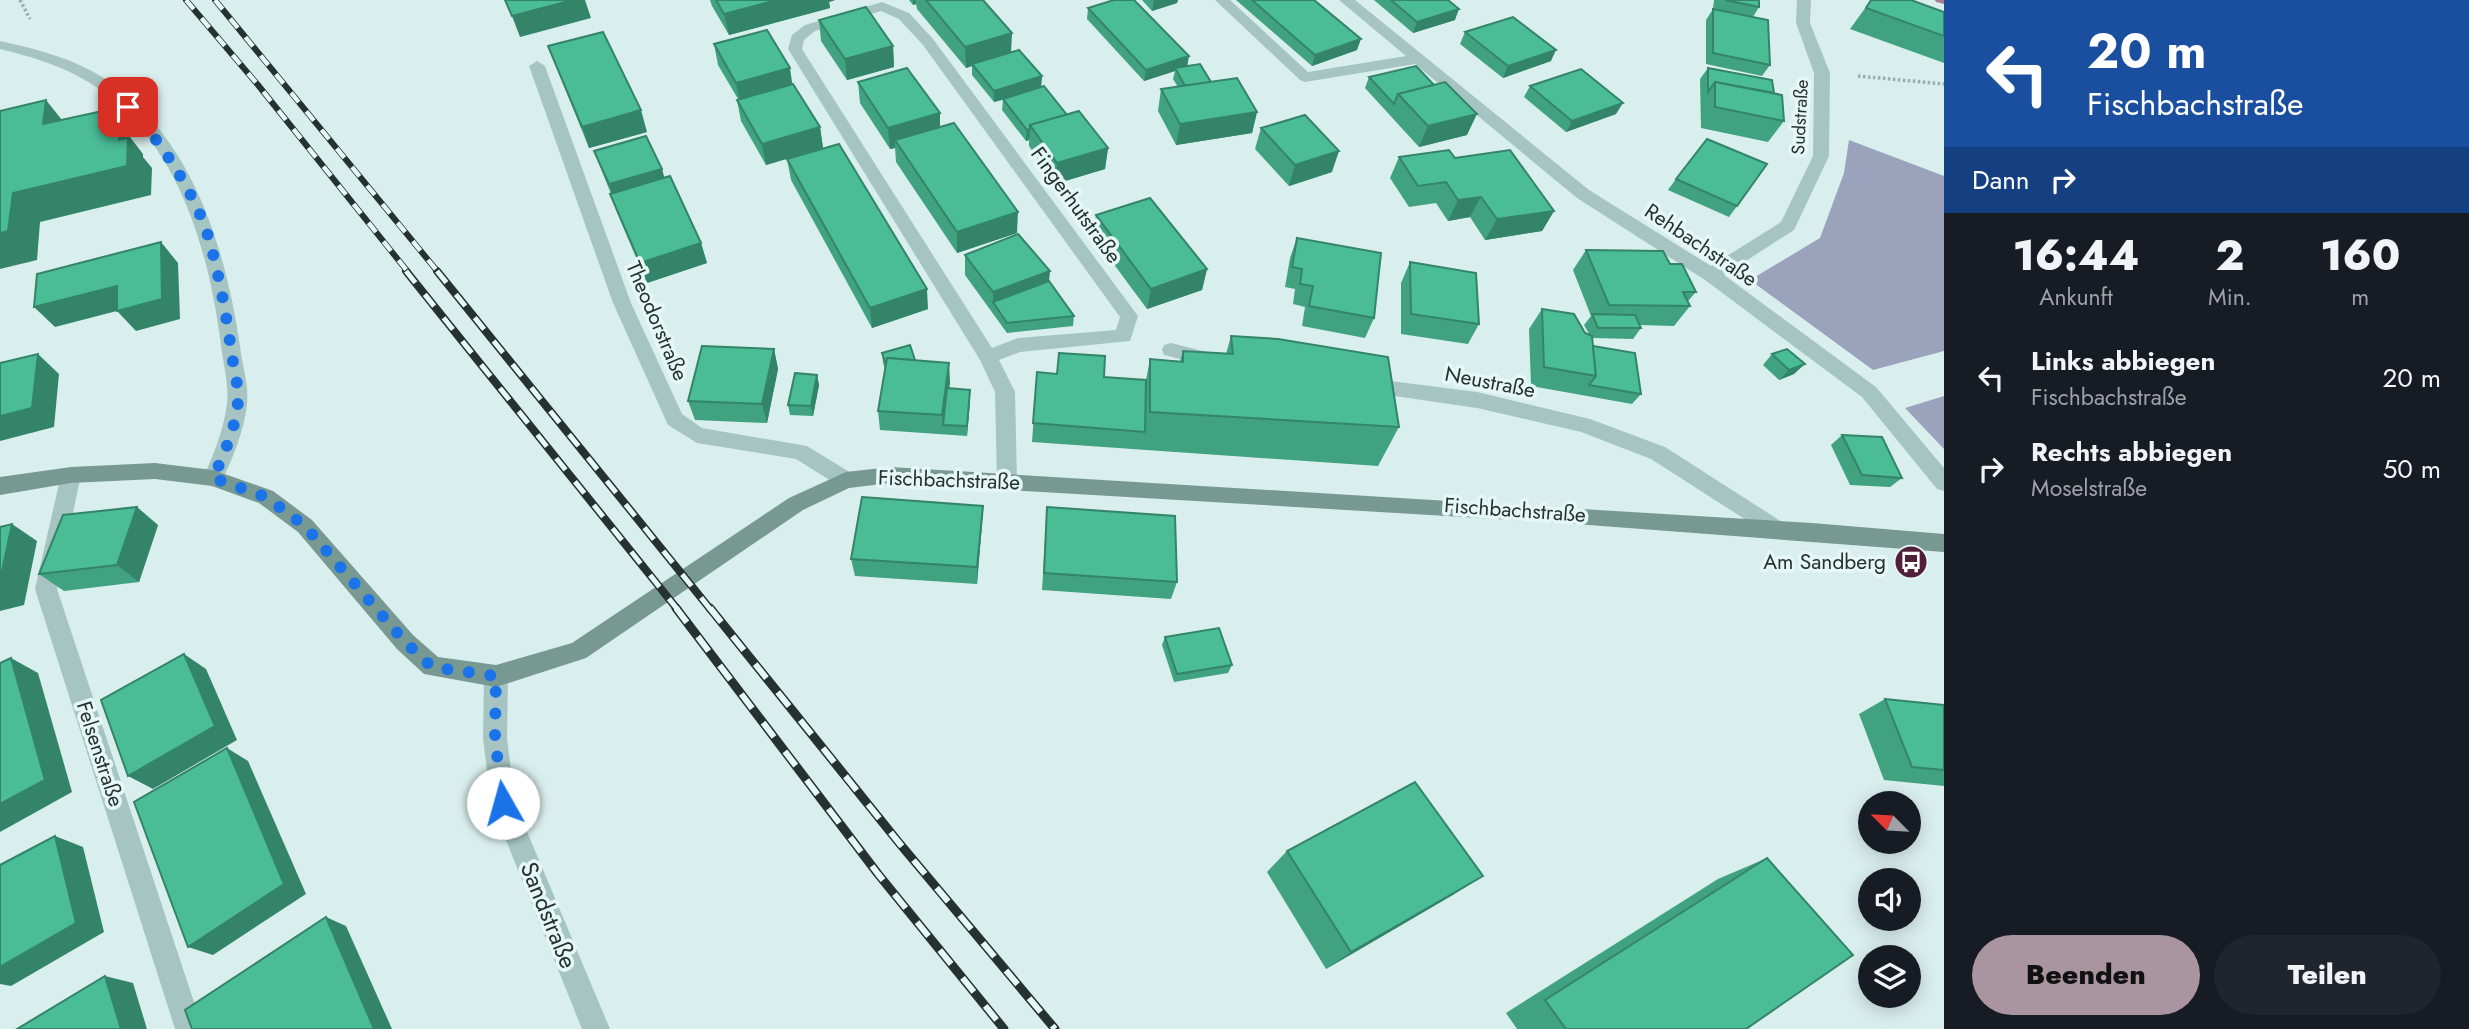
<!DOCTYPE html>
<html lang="de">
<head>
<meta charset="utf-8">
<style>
	body { margin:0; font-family:Jost,sans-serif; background:#20242c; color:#f1f3f6; height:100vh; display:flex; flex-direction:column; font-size:26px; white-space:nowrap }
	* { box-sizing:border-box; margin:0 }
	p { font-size:23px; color:#9ea1a6 }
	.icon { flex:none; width:38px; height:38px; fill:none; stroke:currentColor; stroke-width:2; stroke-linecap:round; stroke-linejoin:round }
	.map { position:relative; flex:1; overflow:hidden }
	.side { display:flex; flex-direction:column; background:#171b24; width:525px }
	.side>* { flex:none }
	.guide { background:#1a4fa0; color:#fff; overflow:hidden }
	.needle { width:46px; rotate:294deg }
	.buttons { position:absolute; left:1858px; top:791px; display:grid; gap:14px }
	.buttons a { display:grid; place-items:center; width:63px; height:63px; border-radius:50%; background:#171b24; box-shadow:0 4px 18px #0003; font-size:35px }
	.pin { position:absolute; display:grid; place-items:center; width:60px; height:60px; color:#fff; margin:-30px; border-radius:14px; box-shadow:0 4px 10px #0006 }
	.me { position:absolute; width:77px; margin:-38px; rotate:353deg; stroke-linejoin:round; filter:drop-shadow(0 0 5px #0008) }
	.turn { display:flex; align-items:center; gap:24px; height:147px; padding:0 28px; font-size:32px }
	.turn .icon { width:91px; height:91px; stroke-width:2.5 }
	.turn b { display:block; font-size:49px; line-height:60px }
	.then { display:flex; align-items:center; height:66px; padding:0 28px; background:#0003; gap:14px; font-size:26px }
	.eta { display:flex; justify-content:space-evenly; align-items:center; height:119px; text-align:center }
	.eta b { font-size:42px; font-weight:800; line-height:49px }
	.primary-button { display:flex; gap:14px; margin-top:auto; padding:14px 28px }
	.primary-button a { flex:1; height:80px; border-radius:42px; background:#a994a0; color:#111; font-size:28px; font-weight:800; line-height:80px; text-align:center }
	.primary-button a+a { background:#20242c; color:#f1f3f6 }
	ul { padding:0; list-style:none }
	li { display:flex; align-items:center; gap:21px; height:91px; padding:0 28px }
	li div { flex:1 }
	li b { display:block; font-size:26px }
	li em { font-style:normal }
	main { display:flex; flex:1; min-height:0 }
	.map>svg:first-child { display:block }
	.green { fill:#9aa2bc }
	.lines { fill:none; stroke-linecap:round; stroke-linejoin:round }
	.stream { fill:#a97a93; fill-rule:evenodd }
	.path { stroke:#90b1ac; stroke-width:3.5; stroke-dasharray:2.5 2.5; stroke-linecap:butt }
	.street { fill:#a6c5c2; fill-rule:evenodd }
	.secondary { fill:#789992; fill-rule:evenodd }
	.rail-far2-casing { stroke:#26322f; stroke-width:6 }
	.rail-far1-casing { stroke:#26322f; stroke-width:8 }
	.rail-casing { stroke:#26322f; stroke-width:9 }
	.rail-far2 { stroke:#e5f7f6; stroke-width:4.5; stroke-dasharray:12; stroke-linecap:butt }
	.rail-far1 { stroke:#e5f7f6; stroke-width:5; stroke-dasharray:15; stroke-linecap:butt }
	.rail { stroke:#e5f7f6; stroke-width:6; stroke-dasharray:18; stroke-linecap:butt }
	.wall { fill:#40a281 }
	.shaded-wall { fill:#348469 }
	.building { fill:#4abc96; stroke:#348469; stroke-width:2 }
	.route { stroke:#1a73e8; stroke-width:12; stroke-dasharray:0 21.6 }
	.labels { text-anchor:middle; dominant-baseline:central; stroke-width:7; stroke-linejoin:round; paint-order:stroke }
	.far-street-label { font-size:18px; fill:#26322f; stroke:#e5f7f6 }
	.street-label { font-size:21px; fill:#26322f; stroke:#e5f7f6 }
	.poi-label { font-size:21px; fill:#26322f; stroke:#e5f7f6; text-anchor:end }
	.near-street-label { font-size:24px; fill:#26322f; stroke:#e5f7f6 }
</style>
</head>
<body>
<main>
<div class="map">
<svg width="1944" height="1029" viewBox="0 0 1944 1029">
	<rect width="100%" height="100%" fill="#d9efee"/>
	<g class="green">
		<path d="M1849,140l95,36v175l-71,19 -123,-90 70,-42 24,-65z"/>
		<path d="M1944,396v53l-39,-41z"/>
	</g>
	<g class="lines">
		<path class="stream" d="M1935,0h9v4l-8,-2z"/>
		<g class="path">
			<path d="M20,0l10,19"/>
			<path d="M1858,76l86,8"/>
		</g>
		<g class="street">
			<path d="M1215,0h15l78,72 98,-16 -67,-56h16l234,190 122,76 70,-44 32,-66 1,-83 -18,-50 1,-23h14l-1,23 20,50 -1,83 -35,74 -70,45 152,112 68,81v23l-7,-2 -75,-92 -157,-117 -128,-82 -162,-134 -110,18 -5,-2z"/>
			<path d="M882,2l27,11 24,26 205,277 -8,25 -110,11 -21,8 16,32 2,90 -3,6 -7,2 -7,-2 -3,-6 -2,-90 -15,-32 -192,-311 4,-14 13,-10zM881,11l18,8 24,26 197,272 -4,13 -98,8 -26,10 -190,-299 2,-9 11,-9z"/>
			<path d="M0,41c41,9 84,20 118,47 78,61 108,164 122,258 2,19 9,38 7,58 -3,27 -14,55 -27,80l-7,2 -7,-2 -3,-6c11,-24 21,-49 24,-75 2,-20 -4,-39 -6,-58 -12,-92 -39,-190 -114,-250 -31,-25 -70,-37 -107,-46z"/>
			<path d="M537,61l8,5 86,237 51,111 20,14 105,18 46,28 3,6 -3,6 -7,2 -7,-2 -43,-27 -99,-16 -29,-18 -55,-122 -84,-237z"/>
			<path d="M1171,343l44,11 2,5 -2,5 -7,2 -44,-11 -2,-5 2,-5z"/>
			<path d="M1367,378l110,14 113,27 75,28 117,75 4,6 -4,6 -7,3 -7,-3 -117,-75 -70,-27 -104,-24 -110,-16 -7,-2 -3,-5 3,-5z"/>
			<path d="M71,467l7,2 3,6 -24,114 146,440h-28l-140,-440 26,-114 3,-6z"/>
			<path d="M496,665l8,3 4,8 -1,62 8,65 95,226h-28l-91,-226 -8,-65 1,-62 4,-8z"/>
		</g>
		<path class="secondary" d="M155,463l58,7 60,21 39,29 101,115 25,22 58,8 76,-22 217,-145 57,-26 44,-5 922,56 132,11v18l-395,-30 -659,-39 -41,5 -46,22 -217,148 -90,29 -72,-13 -27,-25 -99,-117 -39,-29 -47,-17 -57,-7 -84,4 -71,12v-18l71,-10z"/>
		<defs>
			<g id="rail-far2">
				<path d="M186,0l72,85 150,187"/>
				<path d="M215,0l223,272"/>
			</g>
			<g id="rail-far1">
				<path d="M406,271l272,339"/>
				<path d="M437,271l274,339"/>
			</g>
			<g id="rail">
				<path d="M676,608l202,266 126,155"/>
				<path d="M710,608l190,236 155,185"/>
			</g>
		</defs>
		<use href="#rail-far2" class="rail-far2-casing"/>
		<use href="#rail-far1" class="rail-far1-casing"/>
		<use href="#rail" class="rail-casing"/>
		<use href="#rail-far2" class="rail-far2"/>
		<use href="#rail-far1" class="rail-far1"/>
		<use href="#rail" class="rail"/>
	</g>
	<g class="wall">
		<path d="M710,0h125l-6,2 1,6 -101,27 -17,-29z"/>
		<path d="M909,0h74l28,52 31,24 -1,11 26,28 41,33 -3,21 -50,15 -26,-38v-6l-3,1 -24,-31 1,-10 -9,2 -22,-27v-9l-6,2 -49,-59 -1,-5 -3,1z"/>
		<path d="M1142,0h36l-1,3 -25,8z"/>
		<path d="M1236,0h78l43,50 -45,16z"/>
		<path d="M1374,0h74l7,20 -42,13z"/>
		<path d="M1714,0h45v7l-6,10 17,48 -8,11 -56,-12v-44l7,-11z"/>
		<path d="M1871,0l73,12v51l-94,-34z"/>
		<path d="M1088,8l99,58 70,46 -5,21 -76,12 -18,-34 3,-22 17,-2 -5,-8 2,-8 -31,10 -57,-62z"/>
		<path d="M819,20l74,26 1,21 -47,13 -26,-39z"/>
		<path d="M1465,32l86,29 -48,17 -43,-34z"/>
		<path d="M714,44l79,40 27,43 3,21 -57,17 -25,-44 -4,-21 1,-1 -20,-34z"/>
		<path d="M548,46l99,86 -58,16z"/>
		<path d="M1708,68l66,25 10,28 -16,21 -67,-14 -1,-49z"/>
		<path d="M1369,77l98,58 -48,12 -54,-59z"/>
		<path d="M858,82l82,45 77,106 -60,20 -61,-91 -1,-14 -5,1 -30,-46z"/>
		<path d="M1530,86l86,28 -50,18 -42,-35z"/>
		<path d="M1261,128l71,44 -43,14 -34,-37z"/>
		<path d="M594,151l71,27 36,65 6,20 -60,20 -29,-68 -8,-21h1z"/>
		<path d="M1399,157l56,1 99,53 -12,20 -57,9 -15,-23 -22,4 -12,-18 -27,4 -19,-29z"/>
		<path d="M787,159l141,150 -56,19 -81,-148z"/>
		<path d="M1676,179l61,27 -8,11 -61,-27z"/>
		<path d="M1096,215l111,54 -5,21 -55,19 -54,-73z"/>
		<path d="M1297,238l77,80 -9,20 -63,-12 3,-19 -12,-3 2,-15 -10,-2 5,-29z"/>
		<path d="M1586,250l84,14 26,28 -8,9 2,5 -16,20 -35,-1 2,3 -8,11 -40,-1v8l48,48 -9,10 -101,-18 -2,-57 13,-20 47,25 -5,-9 7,-9 -18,-46z"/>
		<path d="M965,255l84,26 25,35 -1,10 -66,7 -42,-58z"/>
		<path d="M1410,262l69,62 -11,20 -67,-10v-51z"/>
		<path d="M1231,336l168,91 -21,39 -346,-24 5,-70 20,2 2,-21 45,24 42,3 4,-21 30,2 3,-10 43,3z"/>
		<path d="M774,349l4,20 -11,54 -72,-3 -7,-19z"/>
		<path d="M882,353l33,7 35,22 -1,6 21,12 -3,36 -87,-6 -2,-19 7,-42 -2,-6z"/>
		<path d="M1772,354l22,20 -15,6 -16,-15z"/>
		<path d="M817,375l2,10 -6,31 -23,-1 -2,-10z"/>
		<path d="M1842,435l60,43 -12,9 -40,-2 -19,-40z"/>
		<path d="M983,506l-1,17 -5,61 -122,-8 -4,-17z"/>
		<path d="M1047,507l130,75 -6,17 -129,-9z"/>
		<path d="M158,525l-19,57 -75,9 -25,-17z"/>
		<path d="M1165,637l67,28 -4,8 -54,9 -12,-37z"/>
		<path d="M1885,699l59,6v81l-60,-6 -25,-66z"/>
		<path d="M1287,851l196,25 -32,20 -125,73 -59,-97z"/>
		<path d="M1767,858l-21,171h-229l-11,-16 212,-134z"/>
	</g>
	<g class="shaded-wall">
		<path d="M573,0h12l6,18 -71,19 -8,-21z"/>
		<path d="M777,0h58l-6,2 1,6 -101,27 -5,-21z"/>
		<path d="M913,0h3v4l-3,1z"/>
		<path d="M1154,0h24l-1,3 -25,8z"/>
		<path d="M1459,9l-4,11 -42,13 4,-11z"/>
		<path d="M1012,33l-1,21 -39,10v2l-6,2 -1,-21z"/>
		<path d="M1361,39l-4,11 -45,16 3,-11z"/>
		<path d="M893,46l1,21 -47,13 -2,-21z"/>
		<path d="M1556,50l-5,11 -48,17 5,-12z"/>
		<path d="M1189,56l-2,12h-12v3l-31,10 2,-11z"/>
		<path d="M790,68l3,21 -53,15 -4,-21z"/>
		<path d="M1042,76l-1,11 -47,15v-11z"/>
		<path d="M46,100l24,30 -27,-6z"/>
		<path d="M1623,103l-7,11 -50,18 6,-11z"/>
		<path d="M107,110l13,17v-3l23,30v3l9,11 -1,27 -111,27 -3,38 -37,9v-36l13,-40 93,-66z"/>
		<path d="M641,110l6,22 -58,16 -7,-21z"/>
		<path d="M1257,112l-5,21 -76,12 4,-21z"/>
		<path d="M940,113v21l-45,6v8l-5,1 -2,-21z"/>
		<path d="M1477,114l-10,21 -48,12 9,-21z"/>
		<path d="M820,127l3,21 -57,17 -4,-21z"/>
		<path d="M1030,129l-1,11 -3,1 1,-11z"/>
		<path d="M1108,148l-3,21 -50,15 2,-21z"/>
		<path d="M1339,151l-7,21 -43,14 6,-21z"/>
		<path d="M662,169l6,21 -52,15 -7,-21z"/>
		<path d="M1481,197l-11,20 -22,4 10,-21z"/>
		<path d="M1554,211l-12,20 -57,9 12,-21z"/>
		<path d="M1018,212l-1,21 -60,20v-21z"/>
		<path d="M161,242l17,21 2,56 -44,12 -19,-20z"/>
		<path d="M701,243l6,20 -60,20 -7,-20z"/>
		<path d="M1207,269l-5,21 -55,19 4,-20z"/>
		<path d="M1050,271l-2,21 -55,10v-10z"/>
		<path d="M117,286l19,20 -81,21 -21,-20z"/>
		<path d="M927,289l1,20 -56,19 -2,-20z"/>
		<path d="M774,349l4,20 -11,54 -5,-19z"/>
		<path d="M38,354l21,20 -5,53 -54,14v-25z"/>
		<path d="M949,363l1,19 -6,43h-1l-1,-10z"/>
		<path d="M1805,364l-11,10 -15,6 10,-10z"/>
		<path d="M817,375l2,10 -6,31 -2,-10z"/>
		<path d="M970,390v10l-3,36v-10z"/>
		<path d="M983,506l-1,17 -5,61v-17z"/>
		<path d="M137,507l21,18 -19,57 -22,-17z"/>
		<path d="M12,524l25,17 -13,64 -24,6v-30z"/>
		<path d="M184,654l22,15 31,71 -84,49 -25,-13z"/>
		<path d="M11,658l27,15 34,119 -72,40v-28z"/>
		<path d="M227,748l21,13 58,133 -93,61 -25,-8z"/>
		<path d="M55,836l28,11 21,85 -93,54 -11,-2v-17z"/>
		<path d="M1483,876l-32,20 -125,73 25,-17z"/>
		<path d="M326,917l20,9 46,103h-18z"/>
		<path d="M105,976l28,7 14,46h-26z"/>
	</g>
	<g class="building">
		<path d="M505,0h68l-61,16z"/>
		<path d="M716,0h61l-53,14z"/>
		<path d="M926,0h57l29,33 -47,14z"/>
		<path d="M1114,0h20l55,56 -43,14 -58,-62z"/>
		<path d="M1252,0h62l47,39 -46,16z"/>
		<path d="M1391,0h57l11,9 -42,13z"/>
		<path d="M1725,0h34v7z"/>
		<path d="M1871,0h40l33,12v24l-78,-28z"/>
		<path d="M866,7l27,39 -48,13 -26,-39z"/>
		<path d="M1713,9l55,11 2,45 -57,-12z"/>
		<path d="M1513,17l43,33 -48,16 -43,-34z"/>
		<path d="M767,30l23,38 -54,15 -22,-39z"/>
		<path d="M603,32l38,78 -59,17 -34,-81z"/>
		<path d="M1019,50l23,26 -48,15 -22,-27z"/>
		<path d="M1200,64l11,18 -26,4 -10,-18z"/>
		<path d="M1416,66l18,19 -36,9 -4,10 -25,-27z"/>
		<path d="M907,68l33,45 -52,15 -30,-46z"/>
		<path d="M1708,68l64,12 2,13 -59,-11 -7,10z"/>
		<path d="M1581,69l42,34 -51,18 -42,-35z"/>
		<path d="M1237,78l20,34 -77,12 -19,-35z"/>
		<path d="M1445,82l32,32 -49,12 -30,-32z"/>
		<path d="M1715,82l67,13 2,26 -69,-14z"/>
		<path d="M793,84l27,43 -58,17 -25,-44z"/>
		<path d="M1044,86l23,29 -37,10v4l-3,1 -24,-31z"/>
		<path d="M46,100l-3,24 64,-14 -1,17 14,-3 -1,16 9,-2 -1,28 -114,27 -5,38 -8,2v-122z"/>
		<path d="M1079,111l29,37 -51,15 -27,-38z"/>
		<path d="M1305,115l34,36 -44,14 -34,-37z"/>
		<path d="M954,123l64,89 -61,20 -62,-92z"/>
		<path d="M646,136l16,33 -53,15 -15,-33z"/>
		<path d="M1707,139l60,25 -30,42 -61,-27z"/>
		<path d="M839,144l88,145 -57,19 -83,-149z"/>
		<path d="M1449,150l6,8 55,-8 44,61 -57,8 -16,-22 -23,3 -12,-18 -28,4 -19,-29z"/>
		<path d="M670,176l31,67 -61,20 -30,-69z"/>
		<path d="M1150,198l57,71 -56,20 -55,-74z"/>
		<path d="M1018,234l32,37 -57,21 -28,-37z"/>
		<path d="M1297,238l84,15 -7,65 -65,-12 4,-20 -13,-2 2,-15 -10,-2z"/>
		<path d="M161,242l1,57 -45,12v-25l-83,21 3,-33z"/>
		<path d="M1586,250l77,1 7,13h12l14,28h-13l7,14 -81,-1z"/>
		<path d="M1410,262l66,11 3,51 -68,-10z"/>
		<path d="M1049,281l25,35 -67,7 -14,-21z"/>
		<path d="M1542,309l32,5 11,19 7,3 4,40 -52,-9z"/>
		<path d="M1592,314l43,1 6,13h-43z"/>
		<path d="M1231,336l47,3 110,18 11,70 -249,-15v-53l33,3v-11l50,3z"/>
		<path d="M910,345l5,15 -28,-2 -1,6 -4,-11z"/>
		<path d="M702,346l72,3 -12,55 -74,-3z"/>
		<path d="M1593,346l42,7 6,41 -52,-9 7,-9z"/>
		<path d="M1787,349l18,15 -16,6 -17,-16z"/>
		<path d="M1059,353l46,3 -1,21 42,3 -1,52 -112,-9 4,-51 20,2z"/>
		<path d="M38,354l-6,54 -32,8v-53z"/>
		<path d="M887,358l62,5 -7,52 -64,-4z"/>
		<path d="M795,373l22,2 -6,31 -23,-1z"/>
		<path d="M947,388l23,2 -3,36 -24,-1z"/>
		<path d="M1842,435l40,2 20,41 -40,-3z"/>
		<path d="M862,497l121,9 -6,61 -126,-8z"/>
		<path d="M137,507l-20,58 -78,9 24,-59z"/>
		<path d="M1047,507l128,9 2,66 -133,-9z"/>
		<path d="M12,524l-12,57v-54z"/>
		<path d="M1219,628l13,37 -55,9 -12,-37z"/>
		<path d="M184,654l31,72 -87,50 -27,-76z"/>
		<path d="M11,658l34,122 -45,24v-141z"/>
		<path d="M1885,699l59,6v65l-32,-3z"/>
		<path d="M227,748l57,136 -96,63 -54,-145z"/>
		<path d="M1415,782l68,94 -132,76 -64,-101z"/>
		<path d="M55,836l21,87 -76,44v-102z"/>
		<path d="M1767,858l86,97 -107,74h-180l-21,-29z"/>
		<path d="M326,917l48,112h-182l-7,-19z"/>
		<path d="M105,976l16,53h-104z"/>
	</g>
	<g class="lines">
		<path class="route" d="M128,107c31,30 69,90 81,132 10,36 17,74 22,110 2,17 8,37 7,53 -3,28 -14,52 -25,76l53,19 39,29 100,116 27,25 64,9 -1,62 8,65"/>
	</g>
	<defs>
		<symbol id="bus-disc" viewBox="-11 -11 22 22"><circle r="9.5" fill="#502038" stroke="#e5f7f6"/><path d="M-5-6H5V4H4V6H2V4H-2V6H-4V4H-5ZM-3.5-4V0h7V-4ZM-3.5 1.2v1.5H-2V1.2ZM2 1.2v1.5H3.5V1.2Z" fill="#fff"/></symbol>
	</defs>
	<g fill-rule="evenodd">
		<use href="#bus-disc" x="1892" y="543" width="38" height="38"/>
	</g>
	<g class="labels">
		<g class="far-street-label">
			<text transform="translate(1800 117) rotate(-87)">Sudstraße</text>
		</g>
		<g class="street-label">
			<text transform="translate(1076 205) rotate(54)">Fingerhutstraße</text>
			<text transform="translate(1701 245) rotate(34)">Rehbachstraße</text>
			<text transform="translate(657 321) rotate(67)">Theodorstraße</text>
			<text transform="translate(1490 382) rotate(11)">Neustraße</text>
			<text transform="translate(949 480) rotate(2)">Fischbachstraße</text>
			<text transform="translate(1515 510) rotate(4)">Fischbachstraße</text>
			<text transform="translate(100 754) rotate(72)">Felsenstraße</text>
		</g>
		<g class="poi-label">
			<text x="1886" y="562">Am Sandberg</text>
		</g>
		<g class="near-street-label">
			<text transform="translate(549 915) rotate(68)">Sandstraße</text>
		</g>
	</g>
</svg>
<div class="buttons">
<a><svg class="needle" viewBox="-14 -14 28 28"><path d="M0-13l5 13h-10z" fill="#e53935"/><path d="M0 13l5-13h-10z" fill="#9ea1a6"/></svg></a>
<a><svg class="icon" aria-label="sound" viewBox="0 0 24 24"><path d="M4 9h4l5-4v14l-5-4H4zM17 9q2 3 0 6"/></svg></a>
<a><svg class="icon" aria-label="layers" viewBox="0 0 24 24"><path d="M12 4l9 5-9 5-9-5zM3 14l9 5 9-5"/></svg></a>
</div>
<div class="pin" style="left:128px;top:107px;background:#d93025"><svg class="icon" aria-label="arrive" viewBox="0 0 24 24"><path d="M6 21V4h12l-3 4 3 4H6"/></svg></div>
<svg class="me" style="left:503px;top:803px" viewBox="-20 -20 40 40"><circle r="19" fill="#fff"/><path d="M0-13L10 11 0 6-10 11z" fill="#1a73e8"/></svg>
</div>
<section class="side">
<div class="guide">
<div class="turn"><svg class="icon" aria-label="left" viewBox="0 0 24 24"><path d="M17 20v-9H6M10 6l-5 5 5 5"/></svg><div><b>20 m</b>Fischbachstraße</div></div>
<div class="then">Dann<svg class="icon" aria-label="right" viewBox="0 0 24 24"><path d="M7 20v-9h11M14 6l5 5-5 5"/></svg></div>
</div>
<div class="eta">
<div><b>16:44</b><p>Ankunft</p></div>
<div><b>2</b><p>Min.</p></div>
<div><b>160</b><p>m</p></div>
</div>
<ul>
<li><svg class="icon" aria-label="left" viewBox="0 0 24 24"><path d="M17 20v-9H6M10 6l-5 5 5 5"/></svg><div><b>Links abbiegen</b><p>Fischbachstraße</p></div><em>20 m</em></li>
<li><svg class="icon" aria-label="right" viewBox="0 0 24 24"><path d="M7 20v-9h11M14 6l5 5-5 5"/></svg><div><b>Rechts abbiegen</b><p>Moselstraße</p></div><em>50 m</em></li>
</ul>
<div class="primary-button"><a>Beenden</a><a>Teilen</a></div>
</section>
</main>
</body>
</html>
